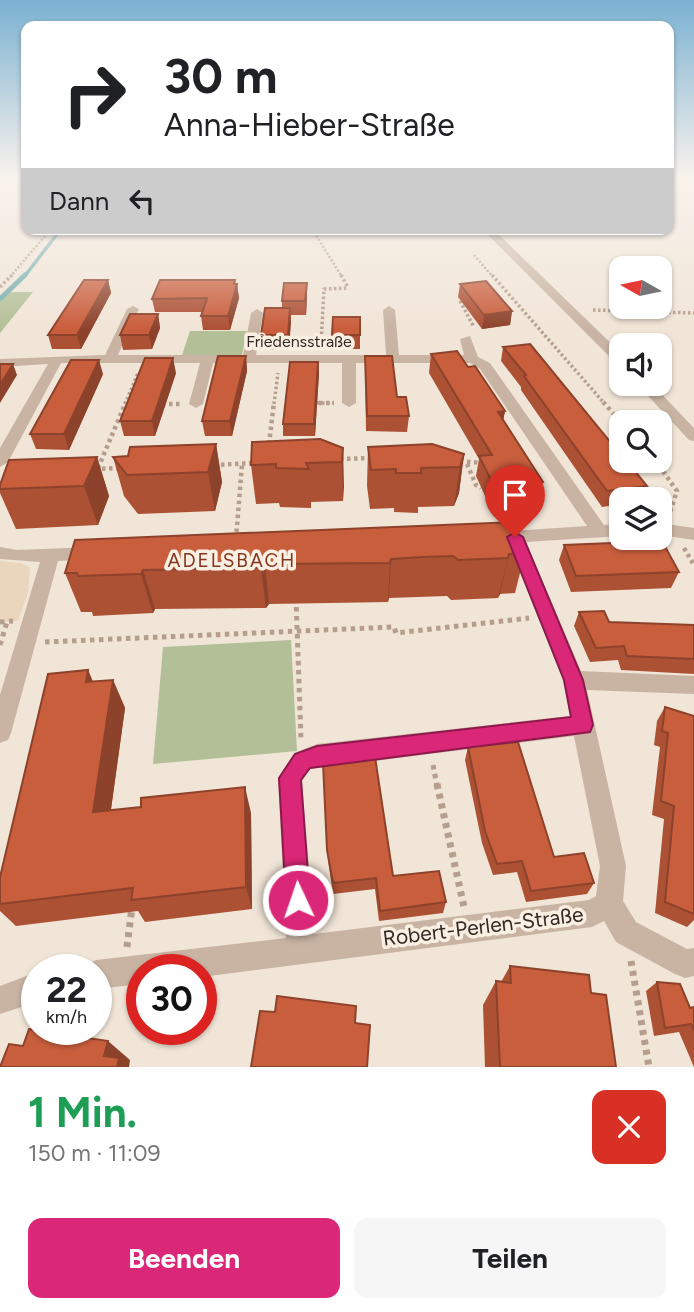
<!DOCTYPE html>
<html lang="de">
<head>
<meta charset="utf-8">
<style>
	body { margin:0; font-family:Figtree,sans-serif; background:#f6f6f6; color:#202124; height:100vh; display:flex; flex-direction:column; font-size:26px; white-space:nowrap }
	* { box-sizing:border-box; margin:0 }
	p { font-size:23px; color:#757577 }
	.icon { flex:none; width:38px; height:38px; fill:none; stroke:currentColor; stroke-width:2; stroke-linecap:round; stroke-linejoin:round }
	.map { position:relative; height:1067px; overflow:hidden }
	.sheet { display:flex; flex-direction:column; background:#fff; flex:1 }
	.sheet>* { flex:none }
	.top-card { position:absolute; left:21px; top:21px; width:653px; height:214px; border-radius:14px; box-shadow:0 2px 5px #0004; background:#fff; color:#202124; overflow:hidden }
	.needle { width:46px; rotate:279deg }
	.buttons { position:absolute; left:609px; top:256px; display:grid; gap:14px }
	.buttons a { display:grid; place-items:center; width:63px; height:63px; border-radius:14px; background:#fff; box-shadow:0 2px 5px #0004; font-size:35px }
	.speed { position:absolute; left:21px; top:954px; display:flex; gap:14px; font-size:35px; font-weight:700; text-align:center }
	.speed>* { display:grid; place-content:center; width:91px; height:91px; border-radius:50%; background:#fff; box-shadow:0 2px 5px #0004; line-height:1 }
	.speed small { font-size:18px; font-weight:400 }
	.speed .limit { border:10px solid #d22; background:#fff; color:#111 }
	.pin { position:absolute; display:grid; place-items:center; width:60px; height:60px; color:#fff; margin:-72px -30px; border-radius:50% 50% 50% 0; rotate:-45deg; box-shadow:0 0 7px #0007 }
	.pin .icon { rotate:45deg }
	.me { position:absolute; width:77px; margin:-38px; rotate:357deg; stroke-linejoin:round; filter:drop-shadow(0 0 5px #0008) }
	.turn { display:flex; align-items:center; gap:24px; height:147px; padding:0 28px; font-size:32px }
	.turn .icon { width:91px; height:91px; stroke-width:2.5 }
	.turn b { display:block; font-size:49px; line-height:60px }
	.then { display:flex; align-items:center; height:66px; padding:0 28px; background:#0003; gap:14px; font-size:26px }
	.round { display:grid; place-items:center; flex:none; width:74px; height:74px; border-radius:14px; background:#f6f6f6 }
	.head { display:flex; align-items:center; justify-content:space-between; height:119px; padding:0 28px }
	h1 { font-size:42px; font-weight:700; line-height:52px; color:#1e9e55 }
	.button { display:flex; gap:14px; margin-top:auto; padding:14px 28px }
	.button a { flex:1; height:80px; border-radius:14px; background:#db2777; color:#fff; font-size:28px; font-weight:700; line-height:80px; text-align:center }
	.button a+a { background:#f6f6f6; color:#202124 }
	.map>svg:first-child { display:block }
	.green { fill:#b3c097 }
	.plaza { fill:#ead6bd }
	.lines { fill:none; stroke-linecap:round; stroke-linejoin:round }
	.stream-far1 { stroke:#75adaf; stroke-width:3.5 }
	.stream { stroke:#75adaf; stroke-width:5 }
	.path-far4 { stroke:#b59e8d; stroke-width:2.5; stroke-dasharray:2 2; stroke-linecap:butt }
	.path-far3 { stroke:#b59e8d; stroke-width:3.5; stroke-dasharray:2.5 2.5; stroke-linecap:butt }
	.path-far2 { stroke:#b59e8d; stroke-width:4.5; stroke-dasharray:3.5 3.5; stroke-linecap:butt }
	.path-far1 { stroke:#b59e8d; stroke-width:5; stroke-dasharray:4.5 4.5; stroke-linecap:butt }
	.path { stroke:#b59e8d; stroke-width:7; stroke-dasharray:5 5; stroke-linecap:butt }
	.minor { fill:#c9b4a3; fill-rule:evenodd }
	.tertiary { fill:#c9b4a3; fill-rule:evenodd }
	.wall { fill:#ad5134 }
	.shaded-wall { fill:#8d422b }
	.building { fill:#c95e3d; stroke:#8d422b; stroke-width:2 }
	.route { fill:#db2777; stroke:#8e194d; stroke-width:2 }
	.labels { text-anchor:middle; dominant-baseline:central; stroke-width:7; stroke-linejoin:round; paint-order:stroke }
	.far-street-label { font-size:16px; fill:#342a25; stroke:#f9efe3 }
	.neighbourhood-label { font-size:19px; letter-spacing:2px; fill:#85341c; stroke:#f9efe3 }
	.near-street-label { font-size:21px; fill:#342a25; stroke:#f9efe3 }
</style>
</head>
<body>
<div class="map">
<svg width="694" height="1067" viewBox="0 0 694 1067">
	<rect width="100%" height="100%" fill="#f1e5d7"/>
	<g class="green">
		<path d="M11,292h22l-33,41v-31z"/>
		<path d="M190,331h57l-5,24h-60z"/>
		<path d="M291,640l6,111 -144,13 10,-117z"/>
	</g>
	<path class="plaza" d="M0,561l21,2 9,5 -2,25 -10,28 -18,1z"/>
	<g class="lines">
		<path class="stream-far1" d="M24,277l37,-48"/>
		<path class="stream" d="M0,299l25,-24"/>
		<g class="path-far4">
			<path d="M312,229l30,48"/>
			<path d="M312,230l15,-1"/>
			<path d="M474,255l19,22"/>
			<path d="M10,277l41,-48"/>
		</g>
		<g class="path-far3">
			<path d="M341,275l7,12"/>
			<path d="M492,275l113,129"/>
			<path d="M0,287l12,-12"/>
			<path d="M460,301l14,26"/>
			<path d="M593,310l101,3"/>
			<path d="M321,344l3,-55 24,-1"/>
			<path d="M312,403h22"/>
			<path d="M125,404l13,-31"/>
			<path d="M274,404l4,-31"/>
		</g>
		<g class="path-far2">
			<path d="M603,402l18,20"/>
			<path d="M312,403h22"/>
			<path d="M162,404h19"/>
			<path d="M269,444l5,-42"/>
			<path d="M340,459l33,-1"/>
			<path d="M655,460l22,31 -8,24"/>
			<path d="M460,461l22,2"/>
			<path d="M467,464l9,21 5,3"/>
			<path d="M214,465l40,-2"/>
			<path d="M98,468l28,-66"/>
			<path d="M95,469l26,-1"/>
			<path d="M236,539l6,-75"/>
			<path d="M684,548l10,17"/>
		</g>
		<g class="path-far1">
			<path d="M296,598l5,141"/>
			<path d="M0,622l13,-1"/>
			<path d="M45,642l349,-15 2,6 133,-15"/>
			<path d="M0,645l7,-23"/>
			<path d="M433,765l4,21"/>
		</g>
		<g class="path">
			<path d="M437,784l27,123"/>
			<path d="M127,947l5,-40"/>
			<path d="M631,961l18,106"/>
		</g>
		<g class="minor">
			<path d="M133,306l6,3 -21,46h125l8,-42 6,-4 6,4 -7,42h130l-3,-45 6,-4 6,4 4,45h65l-4,-16 10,-3 8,21 12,6 114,162 17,-1v12l-95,6 55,129 113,5v18l-107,-4 39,176 -3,35 13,21 51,27 7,-1v28l-9,2 -10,-4 -59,-32 -12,-21 -12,6 -391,50v-7h-59v14l-46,5v-19h-12l2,-5 10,-5 190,-22 -8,-160 16,-25 23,-9 253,-28 -7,-36 -55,-137 -13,1 -9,-6 9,-6 92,-6 -107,-157 -10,-6h-114v40l-7,4 -7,-4v-40h-129l-10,41 -7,4 -7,-4 11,-41h-139l-53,99 -8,5v-19l48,-84 -48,3v-8l105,-4 22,-46zM574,736l26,130 -4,30 -7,4 -275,34 -12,-153 8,-12z"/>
			<path d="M660,523l34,5v12l-34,-5z"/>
			<path d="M0,547l17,3 76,-3 9,6 -9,6 -35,2 -47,172 -3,7 -8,3v-48l40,-133 -40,-3z"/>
			<path d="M37,972v30l-37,12v-28z"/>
		</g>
		<g class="tertiary">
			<path d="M482,229h11l128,124v11l-5,-1z"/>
			<path d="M636,383h15l43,45v13l-5,-1z"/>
		</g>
	</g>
	<g class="wall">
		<path d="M108,280l3,13 -30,56h-29l-4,-14z"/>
		<path d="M307,283v13l-1,19h-15l-2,34 -26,1 -2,-15 21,-27v-7z"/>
		<path d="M237,284l2,14 -9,32h-27l-2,-14 1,-4h-47l-3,-13z"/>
		<path d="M460,284l52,27 -2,14 -28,4 -24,-32z"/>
		<path d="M158,314l2,14 -8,21 -29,1 -3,-15z"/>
		<path d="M360,317v32h-27l-1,-14z"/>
		<path d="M503,347l144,139 -5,13h-21v5l-19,3 -81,-117v-3l-20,-26z"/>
		<path d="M431,354l37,13 37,44 -2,9 34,82 -19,8 -27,-1 -15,-33 3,-17 -50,-86z"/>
		<path d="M246,356l1,15 -15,65h-27l-3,-15z"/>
		<path d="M365,356l44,60 -2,16 -41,-1z"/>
		<path d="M318,362l1,11 -4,63h-32v-12z"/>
		<path d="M176,373l-21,63h-31l-4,-15z"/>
		<path d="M103,374l-34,76 -33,-1 -6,-15z"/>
		<path d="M216,444l6,38 -7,29 -77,3 -14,-18 -11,-39 15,-1z"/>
		<path d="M368,447l96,7 -5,39 -5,13 -36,1v6l-24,-1v-4l-24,1 -3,-23z"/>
		<path d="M343,448v53l-32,1v6l-31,-1 -1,-4 -23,1 -5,-39z"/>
		<path d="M97,457l12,39 -11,29 -82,4 -16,-36v-8z"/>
		<path d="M564,545l115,27 -8,16 -100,4 -12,-32z"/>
		<path d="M525,553l-10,40 -15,1 -2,4 -47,2 -4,-4 -58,2 -1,4 -119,2 -3,4 -111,1 -2,4 -60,3 -1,-4h-11l-16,-39z"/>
		<path d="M579,612l30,10 85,3v49l-73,-4 -3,-10 -28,2 -16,-36z"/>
		<path d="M88,670l5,12 20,-2 12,28 -14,102 140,3 1,96 -107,13 -7,-11 -122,15 -16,-15v-34z"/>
		<path d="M665,707l29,9v204l-7,7 -32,-14 9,-94 -12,-4 8,-68 -6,-2 3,-24z"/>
		<path d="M468,747l86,110 40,26 -7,11 -61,8 -9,-30 -24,3 -11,-32 -17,-83z"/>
		<path d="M323,763l70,113 53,26 -3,11 -64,8 -4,-32 -42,5 -5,-33z"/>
		<path d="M510,966l81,27 25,74h-131l-2,-62 13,-24 5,1z"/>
		<path d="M657,982l33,26 4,-1v60l-15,-35 -25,4 -8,-45z"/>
	</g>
	<g class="shaded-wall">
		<path d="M108,280l3,13 -30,56 -4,-14z"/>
		<path d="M235,280l1,9 1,-5 2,14 -9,32 -2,-14z"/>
		<path d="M307,283v13l-1,19 -1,-14z"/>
		<path d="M290,308l1,14 -2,27 -1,-14z"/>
		<path d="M512,311l-2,14 -28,4 2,-14z"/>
		<path d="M158,314l2,14 -8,21 -3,-14z"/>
		<path d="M246,356l1,15 -15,65 -2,-15z"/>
		<path d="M173,358l3,15 -21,63 -3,-15z"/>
		<path d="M99,360l4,14 -34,76 -5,-16z"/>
		<path d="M318,362l1,11 -4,63 -1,-12z"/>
		<path d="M13,364l4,11 -17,28v-18z"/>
		<path d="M505,411l-4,20 -3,-19z"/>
		<path d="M216,444l6,38 -7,29 -7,-39z"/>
		<path d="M343,448l1,39 -1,14 -1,-39z"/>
		<path d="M464,454l-5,39 -5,13 6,-39z"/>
		<path d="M97,457l12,39 -11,29 -14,-39z"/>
		<path d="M543,482l-6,20 -19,8 5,-20z"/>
		<path d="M509,554l-9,40 -2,4z"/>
		<path d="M391,559l-2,39 -1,4 2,-39z"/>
		<path d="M265,564l4,40 -3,4 -5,-40z"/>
		<path d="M143,570l12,39 -2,4 -12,-39z"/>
		<path d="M88,670l12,29 -14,-17z"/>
		<path d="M113,680l12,28 -18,129 -14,-25z"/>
		<path d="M245,787l6,26 1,96 -6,-22z"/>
		<path d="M108,1041l22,19 -1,7h-12l-13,-11z"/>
	</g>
	<g class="building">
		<path d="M84,280h24l-31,55h-29z"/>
		<path d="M160,280h75l-1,4h3l-9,32h-27l6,-18 -55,1z"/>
		<path d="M486,281l26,30 -28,4 -24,-31z"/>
		<path d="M284,283h23l-2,18h-23z"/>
		<path d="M265,308h25l-2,27h-27z"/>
		<path d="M130,314h28l-9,21h-29z"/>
		<path d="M333,317h27v18h-28z"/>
		<path d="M530,344l91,111v5h5l21,26 -40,5 -83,-115 2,-1 -23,-28z"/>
		<path d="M457,351l11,16 7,-1 30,45 -7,1 45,70 -20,8 -28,-2 -16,-32 13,-1 -61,-101z"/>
		<path d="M218,356h28l-16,65h-28z"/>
		<path d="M365,356h27l5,41h9l3,19h-42z"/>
		<path d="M145,358h28l-21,63h-32z"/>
		<path d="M71,360h28l-35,74h-34z"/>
		<path d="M290,362h28l-4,62h-31z"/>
		<path d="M0,364h13l-13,21z"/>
		<path d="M320,439l23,9 -1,14 -36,1 3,6 -33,-1v-4l-25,1 1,-23z"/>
		<path d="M216,444l-8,28 -81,3 -14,-18 15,-1 2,-9z"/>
		<path d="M432,444l32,10 -4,13 -39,1v5h-25v-4l-25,1 -3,-23z"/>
		<path d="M97,457l-13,29 -84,3v-4l9,-25z"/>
		<path d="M514,522l11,31 -16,1 -1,4 -50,2 -5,-4 -30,1 -32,2 -1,4 -125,1 -4,4 -118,2 -2,4 -63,2 -1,-3h-12l10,-33z"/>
		<path d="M662,541l17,31 -103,4 -12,-31z"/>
		<path d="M604,611l5,11 85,3v34l-67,-3 -3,-10 -28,2 -17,-36z"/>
		<path d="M88,670l-2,12 27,-2 -20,132 48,-5v-9l104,-11 1,100 -115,13 2,-12 -133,16v-27l48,-203z"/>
		<path d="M665,707l29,9v198l-29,-12 9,-96 -13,-5 7,-68 -6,-2z"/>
		<path d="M518,742l36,115 30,-4 10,30 -63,8 -9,-30 -25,3 -12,-33 -17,-84z"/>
		<path d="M375,757l18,119 46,-5 7,31 -66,9 -4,-33 -43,5 -6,-33 -4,-87z"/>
		<path d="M510,966l79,9 2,18 15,2 10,72h-116l-4,-86 15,2z"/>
		<path d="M657,982l23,2 10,24 4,-1v23l-3,-6 -26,4z"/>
		<path d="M277,996l79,10 -1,17 15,2 -3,42h-116l9,-56 15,1z"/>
		<path d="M29,1029l79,12 -4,15 15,2 -2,9h-117l9,-23 14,2z"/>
	</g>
	<linearGradient id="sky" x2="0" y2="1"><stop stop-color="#7ab1d1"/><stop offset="0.54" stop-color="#f9f3ed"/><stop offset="1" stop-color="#f9f3ed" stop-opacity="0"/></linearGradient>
	<rect width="694" height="329" fill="url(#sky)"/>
	<path class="route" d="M515,532l8,5 60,143 10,45 -3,7 -280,36 -9,12 9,120 -3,8 -9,4 -9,-4 -3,-8 -7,-122 16,-24 22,-8 254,-29 -7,-37 -57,-143z"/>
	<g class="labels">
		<g class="far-street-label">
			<text x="299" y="341">Friedensstraße</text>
		</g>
		<g class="neighbourhood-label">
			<text x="232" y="560">ADELSBACH</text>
		</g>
		<g class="near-street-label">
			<text transform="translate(483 926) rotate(-7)">Robert-Perlen-Straße</text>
		</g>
	</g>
</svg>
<div class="buttons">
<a><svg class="needle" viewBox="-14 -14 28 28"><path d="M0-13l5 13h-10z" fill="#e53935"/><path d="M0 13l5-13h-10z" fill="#757577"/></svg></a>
<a><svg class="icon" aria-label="sound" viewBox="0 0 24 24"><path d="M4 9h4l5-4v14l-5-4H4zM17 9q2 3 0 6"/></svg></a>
<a><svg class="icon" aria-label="search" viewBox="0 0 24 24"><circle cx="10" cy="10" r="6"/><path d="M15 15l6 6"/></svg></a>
<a><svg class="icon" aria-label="layers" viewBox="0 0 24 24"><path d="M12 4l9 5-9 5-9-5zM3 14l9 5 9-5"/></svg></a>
</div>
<div class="speed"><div>22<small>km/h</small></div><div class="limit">30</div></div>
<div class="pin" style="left:515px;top:537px;background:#d93025"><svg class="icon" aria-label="arrive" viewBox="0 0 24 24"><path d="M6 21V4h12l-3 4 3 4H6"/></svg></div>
<svg class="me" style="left:298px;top:900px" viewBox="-20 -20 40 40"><circle r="17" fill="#db2777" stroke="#fff" stroke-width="3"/><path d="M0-11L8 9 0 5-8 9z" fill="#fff"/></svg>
<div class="top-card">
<div class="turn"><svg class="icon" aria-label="right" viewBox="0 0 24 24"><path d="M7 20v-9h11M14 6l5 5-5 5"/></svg><div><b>30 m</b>Anna-Hieber-Straße</div></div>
<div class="then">Dann<svg class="icon" aria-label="left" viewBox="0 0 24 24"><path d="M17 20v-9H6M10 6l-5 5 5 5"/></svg></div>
</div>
</div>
<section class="sheet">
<div class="head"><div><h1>1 Min.</h1><p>150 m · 11:09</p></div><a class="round" style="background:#d93025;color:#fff"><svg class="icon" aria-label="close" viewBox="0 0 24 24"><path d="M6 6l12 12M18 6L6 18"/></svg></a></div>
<div class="button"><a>Beenden</a><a>Teilen</a></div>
</section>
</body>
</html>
